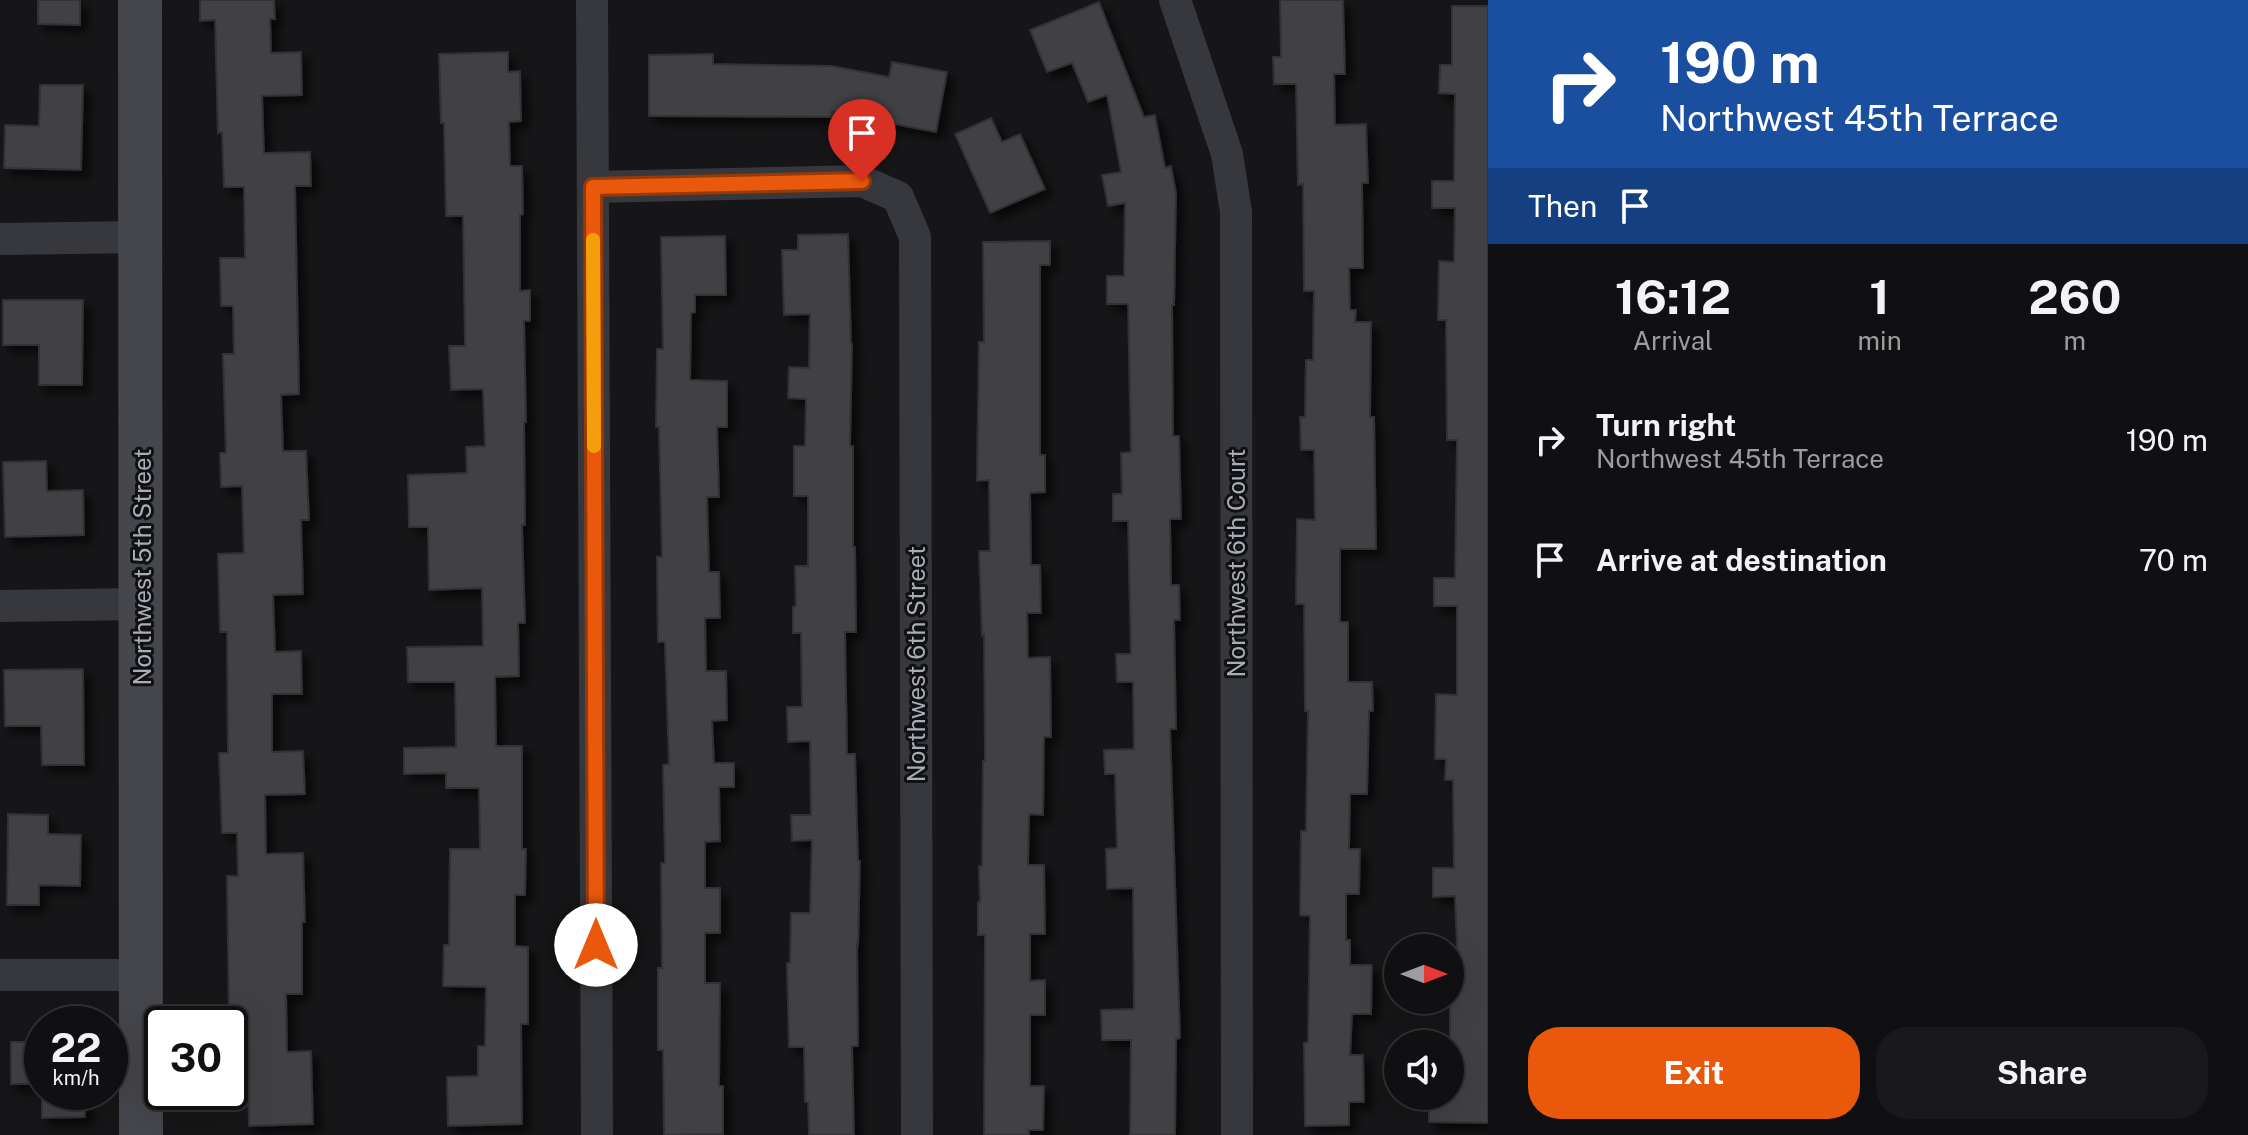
<!DOCTYPE html>
<html lang="en">
<head>
<meta charset="utf-8">
<style>
	body { margin:0; font-family:"Public Sans",sans-serif; background:#19191b; color:#f1f3f6; height:100vh; display:flex; flex-direction:column; font-size:30px; white-space:nowrap }
	* { box-sizing:border-box; margin:0 }
	p { font-size:26px; color:#9c9d9f }
	.icon { flex:none; width:44px; height:44px; fill:none; stroke:currentColor; stroke-width:2; stroke-linecap:round; stroke-linejoin:round }
	.map { position:relative; flex:1; overflow:hidden }
	.panel { display:flex; flex-direction:column; background:#101012; width:760px }
	.panel>* { flex:none }
	.top-card { background:#1a4fa0; color:#fff; overflow:hidden }
	.needle { width:52px; rotate:90deg }
	.controls { position:absolute; left:1384px; top:934px; display:grid; gap:16px }
	.controls a { display:grid; place-items:center; width:80px; height:80px; border-radius:50%; background:#101012; box-shadow:0 8px 32px #0002,0 0 0 2px #303032; font-size:40px }
	.speed { position:absolute; left:24px; top:1006px; display:flex; gap:16px; font-size:40px; font-weight:700; text-align:center }
	.speed>* { display:grid; place-content:center; width:104px; height:104px; border-radius:50%; background:#101012; box-shadow:0 8px 32px #0002,0 0 0 2px #303032; line-height:1 }
	.speed small { font-size:20px; font-weight:400 }
	.speed .limit { border:4px solid #111; border-radius:12px; background:#fff; color:#111 }
	.pin { position:absolute; display:grid; place-items:center; width:68px; height:68px; color:#fff; margin:-82px -34px; border-radius:50% 50% 50% 0; rotate:-45deg; box-shadow:0 0 8px #0007 }
	.pin .icon { rotate:45deg }
	.me { position:absolute; width:88px; margin:-44px; rotate:0deg; stroke-linejoin:round; filter:drop-shadow(0 0 6px #0008) }
	.turn { display:flex; align-items:center; gap:28px; height:168px; padding:0 40px; font-size:36px }
	.turn .icon { width:104px; height:104px; stroke-width:2.5 }
	.turn b { display:block; font-size:56px; line-height:68px }
	.then { display:flex; align-items:center; height:76px; padding:0 40px; background:#0003; gap:16px; font-size:30px }
	.eta { display:flex; justify-content:space-evenly; align-items:center; height:136px; text-align:center }
	.eta b { font-size:48px; font-weight:700; line-height:56px }
	.cta { display:flex; gap:16px; margin-top:auto; padding:16px 40px }
	.cta a { flex:1; height:92px; border-radius:32px; background:#ea580c; color:#fff; font-size:32px; font-weight:700; line-height:92px; text-align:center }
	.cta a+a { background:#19191b; color:#f1f3f6 }
	ul { padding:0; list-style:none }
	li { display:flex; align-items:center; gap:24px; height:120px; padding:0 40px }
	li div { flex:1 }
	li b { display:block; font-size:30px }
	li em { font-style:normal }
	main { display:flex; flex:1; min-height:0 }
	.map>svg:first-child { display:block }
	.building { fill:#404145; stroke:#303034; stroke-width:2; filter:url(#shadow) }
	.lines { fill:none; stroke-linecap:round; stroke-linejoin:round }
	.street { stroke:#37383d; stroke-width:32 }
	.secondary { stroke:#45474d; stroke-width:44 }
	.route-casing { stroke:#983908; stroke-width:20 }
	.route { stroke:#ea580c; stroke-width:14 }
	.slow { stroke:#f59e0b; stroke-width:14 }
	.labels { text-anchor:middle; dominant-baseline:central; stroke-width:6; stroke-linejoin:round; paint-order:stroke }
	.street-label { font-size:24px; fill:#a8adb8; stroke:#111113 }
</style>
</head>
<body>
<main>
<div class="map">
<svg width="1488" height="1135" viewBox="0 0 1488 1135">
	<defs>
		<filter id="shadow"><feDropShadow dx="7" dy="7" stdDeviation="4" flood-color="#0009"/></filter>
	</defs>
	<rect width="100%" height="100%" fill="#161618"/>
	<g class="building">
		<path d="M38,0h42v25l-42,-1z"/>
		<path d="M200,0h74l1,19h-5l1,34 30,-1 1,43 -40,1 2,57 46,-1 1,34h-16l4,208 -18,1 2,56h23l3,69h-8l2,74 -30,1 2,57 26,-1 1,43h-30v58l31,-1 2,43 -40,1 1,59 37,-1 2,69h-3v72h-16l1,58 24,-1 2,73 -64,2 -1,-40h-18l-3,-210h11l-1,-43h-15l-3,-80h9l-1,-121h-7l-2,-78 26,-1 -2,-67 -21,1 -1,-34h6l-3,-99h11l-1,-48h-12l-1,-48h25l-1,-71h-20l-2,-55 -4,1 -3,-113 -15,1z"/>
		<path d="M1280,0h63l2,74h-11l1,51 31,-1 2,59h-6l1,85h-14l1,42h6l-1,12h16l-1,95h4l2,132h-36v73h8v60h24l1,29h-4l-2,83h-17l-1,55h11l-1,45h-13v46h4v25h22l-1,49h-19l-2,41h13l1,47h-15v23l-44,1 -1,-83 4,-1 2,-126 -10,-1 1,-84h5l2,-120h-3l-1,-107h-8l1,-85 18,1 -1,-70h-13l-1,-33h5l1,-57h7l1,-69h-10l-1,-107 -5,1 -2,-101h-22l-1,-27h8z"/>
		<path d="M1099,2l45,115 11,-2 10,53 6,-2 5,27 -2,112h-2l1,131h6l2,83h-11l1,66h8l1,35h-6l2,109h-6l10,309 -4,1 -1,96h-45l1,-95h-29l-1,-30 33,-1 -1,-121 -26,1 -1,-40 11,-1 -2,-74h-10l-1,-24 30,-1 -1,-67h-16l-1,-28h15l-3,-133h-15v-27h9l-1,-41 10,-1 -3,-148h-21v-28h17l1,-73 -17,3 -6,-31 19,-3 -14,-77 -19,7 -16,-39 -25,9 -17,-42z"/>
		<path d="M1452,6h36v1117l-59,-1v-23h11l1,-3h9v-121h8l-3,-79 -22,1v-29h21l-1,-88h-8l1,-21h-11l1,-65 21,1v-89h-23v-28h21l2,-138h-10l-1,-120h-8l1,-59 15,1 1,-54h-23v-27h22l1,-87 -16,-1 1,-28h12z"/>
		<path d="M508,52v20l12,-1 1,50 -12,1 1,44h12l1,48 -3,1v76l10,-1v31h-6l2,101h-2l1,103h-3l3,98h-7l1,53 -24,1 1,69h26v103h4l-1,46h-10v51l13,1v77h-7l1,100 -74,2 -1,-49 31,-1v-30h7l1,-59 -43,-1 1,-41h5l1,-96h30l-1,-61h-33v-15l-42,1v-26l52,-1 -1,-65h-47l-1,-35 76,-1 -1,-58 -53,2 -1,-63h-19l-1,-52 59,-2 -1,-26 19,-1 -2,-57 -32,1 -2,-44h16l-2,-130h-17l-2,-93h-3l-2,-69z"/>
		<path d="M713,54v10l119,2 57,11 3,-15 55,10 -11,60 -104,-20v5l-183,-1v-61z"/>
		<path d="M40,85h43l-2,85 -77,-2 1,-43 34,1z"/>
		<path d="M991,118l11,24 18,-8 25,55 -55,24 -35,-79z"/>
		<path d="M848,234l3,109 1,1 -2,102h3v101h2l1,85h-11l2,122h8l3,107h2l-2,84 -1,-1 1,102h-6l2,89h-45l-1,-33h-3l-1,-55h-15l-2,-84h3l1,-50h19l2,-73 -20,1 -1,-26h20l-1,-74 -22,1 -1,-35h15l-1,-74h-8v-26l3,-1 -1,-40h13v-70h-14v-50h11l1,-47 -18,-1 1,-31 20,1 1,-54 -26,1 -2,-65h16v-15z"/>
		<path d="M725,236l1,59h-31v17l-4,1 -1,67 37,1v46h-10l2,70h-12l2,75h10l1,46h-15l1,53h20l1,49 -15,1 2,42h20v24h-15l1,54 -15,1v46h15v45h-15v50h15l-1,103h4v48l-59,1 -1,-85h-5v-82h4l-1,-105h4l-2,-98 6,-1 -4,-122h-7l-1,-85h5l-3,-130h-3l1,-78h6l-2,-112z"/>
		<path d="M1050,241v24h-10v190h5v37l-15,1 1,72h9l1,48h-14l1,45 22,-1 1,80h-7l-1,78 -14,-1 -1,51h16l1,69h-15v47l15,-1v35h-15v71h14l-1,44h-14v5h-45l1,-200h-7v-33h2l-1,-36h3l1,-105h2l-1,-126 -2,1 -3,-85h11l-1,-71 -12,1 2,-139h5l-1,-100z"/>
		<path d="M3,300h80l-1,85h-43v-40h-36z"/>
		<path d="M46,461l1,30 36,-1 1,45 -79,2 -2,-75z"/>
		<path d="M83,669l1,96h-42l-1,-39h-36l-1,-56z"/>
		<path d="M8,814l40,1v19l33,1 -1,51 -41,-1v20h-32z"/>
		<rect x="11" y="1042" width="31" height="42"/>
		<path d="M42,1092h43v25l-43,1z"/>
	</g>
	<g class="lines">
		<g class="street">
			<path d="M592,0l5,1135"/>
			<path d="M1175,0l52,154 9,58 1,923"/>
			<path d="M593,187l269,-6 36,16 17,40 2,898"/>
			<path d="M0,239l140,-2"/>
			<path d="M0,606l142,-2"/>
			<path d="M0,975h142"/>
		</g>
		<path class="secondary" d="M140,0l1,1135"/>
	</g>
	<g class="lines">
		<defs>
			<path id="route" d="M596,945l-3,-758 269,-6"/>
		</defs>
		<use href="#route" class="route-casing"/>
		<use href="#route" class="route"/>
		<path class="slow" d="M593,240l1,206"/>
	</g>
	<g class="labels">
		<g class="street-label">
			<text transform="translate(1236 563) rotate(-90)">Northwest 6th Court</text>
			<text transform="translate(142 567) rotate(-90)">Northwest 5th Street</text>
			<text transform="translate(916 664) rotate(-90)">Northwest 6th Street</text>
		</g>
	</g>
</svg>
<div class="controls">
<a><svg class="needle" viewBox="-14 -14 28 28"><path d="M0-13l5 13h-10z" fill="#e53935"/><path d="M0 13l5-13h-10z" fill="#9c9d9f"/></svg></a>
<a><svg class="icon" aria-label="sound" viewBox="0 0 24 24"><path d="M4 9h4l5-4v14l-5-4H4zM17 9q2 3 0 6"/></svg></a>
</div>
<div class="speed"><div>22<small>km/h</small></div><div class="limit">30</div></div>
<div class="pin" style="left:862px;top:181px;background:#d93025"><svg class="icon" aria-label="arrive" viewBox="0 0 24 24"><path d="M6 21V4h12l-3 4 3 4H6"/></svg></div>
<svg class="me" style="left:596px;top:945px" viewBox="-20 -20 40 40"><circle r="19" fill="#fff"/><path d="M0-13L10 11 0 6-10 11z" fill="#ea580c"/></svg>
</div>
<section class="panel">
<div class="top-card">
<div class="turn"><svg class="icon" aria-label="right" viewBox="0 0 24 24"><path d="M7 20v-9h11M14 6l5 5-5 5"/></svg><div><b>190 m</b>Northwest 45th Terrace</div></div>
<div class="then">Then<svg class="icon" aria-label="arrive" viewBox="0 0 24 24"><path d="M6 21V4h12l-3 4 3 4H6"/></svg></div>
</div>
<div class="eta">
<div><b>16:12</b><p>Arrival</p></div>
<div><b>1</b><p>min</p></div>
<div><b>260</b><p>m</p></div>
</div>
<ul>
<li><svg class="icon" aria-label="right" viewBox="0 0 24 24"><path d="M7 20v-9h11M14 6l5 5-5 5"/></svg><div><b>Turn right</b><p>Northwest 45th Terrace</p></div><em>190 m</em></li>
<li><svg class="icon" aria-label="arrive" viewBox="0 0 24 24"><path d="M6 21V4h12l-3 4 3 4H6"/></svg><div><b>Arrive at destination</b></div><em>70 m</em></li>
</ul>
<div class="cta"><a>Exit</a><a>Share</a></div>
</section>
</main>
</body>
</html>
